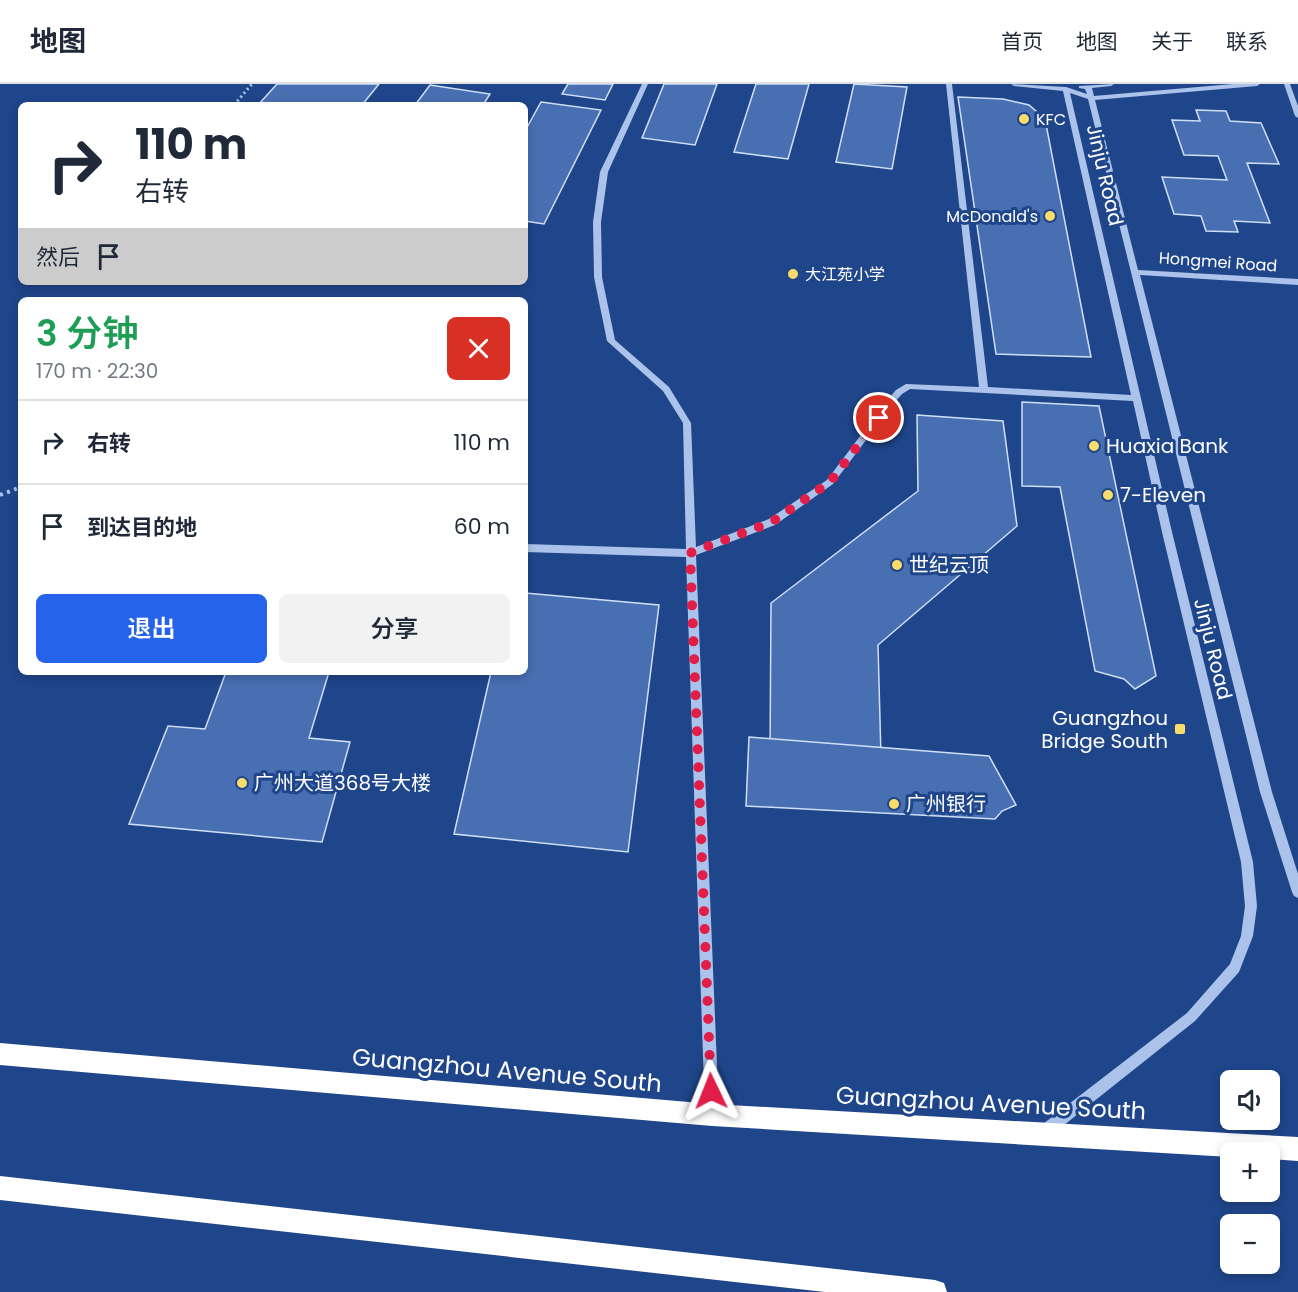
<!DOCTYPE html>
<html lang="zh">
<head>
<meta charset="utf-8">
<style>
	body { margin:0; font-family:Poppins,"Noto Sans SC",sans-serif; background:#f2f2f3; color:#1f2937; height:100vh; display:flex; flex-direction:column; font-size:22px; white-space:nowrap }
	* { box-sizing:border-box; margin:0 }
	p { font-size:20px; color:#747a83 }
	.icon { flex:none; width:33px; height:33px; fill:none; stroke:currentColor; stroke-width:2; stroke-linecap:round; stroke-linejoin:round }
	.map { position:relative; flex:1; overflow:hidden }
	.side { position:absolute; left:18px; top:213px; width:510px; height:378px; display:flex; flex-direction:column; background:#fff; border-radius:9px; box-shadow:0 3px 9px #0003 }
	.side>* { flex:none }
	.guide { position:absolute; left:18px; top:18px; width:510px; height:183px; border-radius:9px; box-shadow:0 3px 9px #0003; background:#fff; color:#1f2937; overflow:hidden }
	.fabs { position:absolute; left:1220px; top:986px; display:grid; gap:12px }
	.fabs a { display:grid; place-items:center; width:60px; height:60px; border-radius:9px; background:#fff; box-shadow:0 3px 9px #0003; font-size:30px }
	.pin { position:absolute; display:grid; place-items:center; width:51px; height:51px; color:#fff; margin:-26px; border:3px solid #fff; border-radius:50%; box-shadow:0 2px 6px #0007 }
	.me { position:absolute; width:66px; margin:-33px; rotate:358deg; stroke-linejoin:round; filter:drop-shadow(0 0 4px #0008) }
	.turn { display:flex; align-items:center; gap:21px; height:126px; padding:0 18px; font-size:27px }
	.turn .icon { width:78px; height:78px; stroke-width:2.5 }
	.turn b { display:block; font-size:42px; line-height:51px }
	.then { display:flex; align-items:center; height:57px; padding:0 18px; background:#0003; gap:12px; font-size:22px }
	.round { display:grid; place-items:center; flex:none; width:63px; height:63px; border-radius:9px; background:#f2f2f3 }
	.summary { display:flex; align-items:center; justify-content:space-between; height:102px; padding:0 18px }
	h1 { font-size:36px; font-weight:600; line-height:45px; color:#1e9e55 }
	.button { display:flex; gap:12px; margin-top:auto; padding:12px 18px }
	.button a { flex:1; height:69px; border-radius:9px; background:#2563eb; color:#fff; font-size:24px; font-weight:600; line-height:69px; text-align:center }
	.button a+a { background:#f2f2f3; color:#1f2937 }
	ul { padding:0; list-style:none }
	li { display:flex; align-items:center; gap:18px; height:84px; padding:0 18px; border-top:2px solid #e0e1e3 }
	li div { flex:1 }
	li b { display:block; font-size:22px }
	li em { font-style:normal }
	header { display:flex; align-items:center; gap:36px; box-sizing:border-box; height:84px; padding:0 30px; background:#fff; border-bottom:2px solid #e0e1e3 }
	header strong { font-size:28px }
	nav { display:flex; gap:33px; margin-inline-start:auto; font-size:21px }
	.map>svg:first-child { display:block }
	.building { fill:#486fb2; stroke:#d0dff8; stroke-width:1.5 }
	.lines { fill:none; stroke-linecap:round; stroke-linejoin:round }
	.path-far1 { stroke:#abc3eb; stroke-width:3; stroke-dasharray:2 3; stroke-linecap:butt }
	.path { stroke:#abc3eb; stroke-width:4; stroke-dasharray:3 4.5; stroke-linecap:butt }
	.minor { fill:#abc3eb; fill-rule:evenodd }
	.highway { fill:#fff; fill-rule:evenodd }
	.route { stroke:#e11d48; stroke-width:10; stroke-dasharray:0 18 }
	.poi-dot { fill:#f9dc6b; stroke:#1f458a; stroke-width:2 }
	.labels { text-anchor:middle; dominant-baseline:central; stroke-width:6; stroke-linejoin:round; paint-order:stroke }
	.far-poi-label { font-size:16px; fill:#fff; stroke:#1f458a; text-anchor:start }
	.far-street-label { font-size:16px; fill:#fff; stroke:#1f458a }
	.street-label { font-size:20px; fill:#fff; stroke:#1f458a }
	.poi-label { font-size:20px; fill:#fff; stroke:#1f458a; text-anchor:start }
	.near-street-label { font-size:24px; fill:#fff; stroke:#1f458a }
</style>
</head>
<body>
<header>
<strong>地图</strong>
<nav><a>首页</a><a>地图</a><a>关于</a><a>联系</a></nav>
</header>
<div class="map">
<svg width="1298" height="1208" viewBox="0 0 1298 1208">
	<rect width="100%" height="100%" fill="#1f458a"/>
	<g class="building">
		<path d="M277,0h102l-17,21h-104z"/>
		<path d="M568,0h45l-8,16 -43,-6z"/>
		<path d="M664,0h53l-22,61 -53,-7z"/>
		<path d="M756,0h53l-21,75 -54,-7z"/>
		<path d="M854,0l53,3 -15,82 -56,-7z"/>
		<path d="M430,1l60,9 -7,11h-68z"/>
		<path d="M958,13l45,2 26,6 16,14 46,238 -95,-3z"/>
		<path d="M541,18l60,8 -57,114 -19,-3v-90z"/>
		<path d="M1196,26l30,1 4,10 31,2 18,41 -32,-1 23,60 -36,-2 4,11 -32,-1 -5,-15 -27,-2 -12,-37 65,3 -9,-24 -34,-1 -12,-35 28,1z"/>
		<path d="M1022,318l77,4 57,270 -21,13 -11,-10 -29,-8 -35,-184 -38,-1z"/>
		<path d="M917,331l86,6 14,105 -139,119 3,112h-111l1,-154 147,-112z"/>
		<path d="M525,509l134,12 -31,247 -174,-18 37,-162h34z"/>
		<path d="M226,588h103l-20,66 41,4 -28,100 -193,-18 39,-98 37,3z"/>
		<path d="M749,653l240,19 27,49 -14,6 -7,8 -249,-13z"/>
	</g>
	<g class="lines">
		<path class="path-far1" d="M234,21l18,-21"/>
		<path class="path" d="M0,411l21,-8"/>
		<g class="minor">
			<path d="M642,0h6l-40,88 -7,50 1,55 13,63 54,47 22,36 5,124 73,-28 58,-39 61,-81 8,-9 10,-6 73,3 -33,-303h6l36,303 143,8 -68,-304 -49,-5 -3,-2 55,3 21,7 -2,-5 -6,-1v-2l35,-2 -3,2 -19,2 2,8 139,-12h27l-3,2 -162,14 43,170 160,9v6l-158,-10 132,517 26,82v24l-4,-2 -2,-4 -32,-100 -172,-693 -18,-6 102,439 81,330 4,44 -4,30 -14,36 -44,49 -146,116 -5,2 -5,-2 -2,-5 2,-5 148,-114 43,-49 11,-28 4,-30 -4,-44 -79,-330 -29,-131 -223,-12 -8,5 -8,9 -61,81 -58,41 -79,30 23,560 -2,5 -5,2 -5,-2 -2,-5 -19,-558 -161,-5v-8l161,5 -3,-126 -20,-32 -56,-50 -13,-64 -1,-55 7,-50z"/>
			<path d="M1284,0h6l8,22v12l-3,-2z"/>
		</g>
		<g class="highway">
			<path d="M0,959l712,61 586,33v24l-29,-2v-7h-39v5l-518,-31 -712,-61z"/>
			<path d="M0,1092l935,104 9,3 3,9h-122l-825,-92z"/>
		</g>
	</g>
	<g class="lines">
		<path class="route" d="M711,1007l-21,-538 82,-31 58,-40 49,-64"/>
	</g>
	<g class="poi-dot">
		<circle cx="1024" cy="35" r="6"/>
		<circle cx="1050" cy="132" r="6"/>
		<circle cx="793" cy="190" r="6"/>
		<circle cx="1094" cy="362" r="6"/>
		<circle cx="1108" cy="411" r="6"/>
		<circle cx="897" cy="481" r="6"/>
		<rect x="1174" y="639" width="12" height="12" rx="3"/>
		<circle cx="242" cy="699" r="6"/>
		<circle cx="894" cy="720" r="6"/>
	</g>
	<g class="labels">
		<g class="far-poi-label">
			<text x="1036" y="35">KFC</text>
			<text x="1038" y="132" text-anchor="end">McDonald's</text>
			<text x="805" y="190">大江苑小学</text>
		</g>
		<g class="far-street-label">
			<text transform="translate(1218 178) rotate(4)">Hongmei Road</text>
		</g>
		<g class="street-label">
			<text transform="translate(1105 91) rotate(77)">Jinju Road</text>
			<text transform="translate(1213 565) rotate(76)">Jinju Road</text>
		</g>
		<g class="poi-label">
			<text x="1106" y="362">Huaxia Bank</text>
			<text x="1120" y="411">7-Eleven</text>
			<text x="909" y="481">世纪云顶</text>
			<text x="1168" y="634" text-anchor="end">Guangzhou<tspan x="1168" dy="23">Bridge South</tspan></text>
			<text x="254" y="699">广州大道368号大楼</text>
			<text x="906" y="720">广州银行</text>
		</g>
		<g class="near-street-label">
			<text transform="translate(507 986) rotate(5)">Guangzhou Avenue South</text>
			<text transform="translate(991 1019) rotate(3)">Guangzhou Avenue South</text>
		</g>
	</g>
</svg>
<div class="fabs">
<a><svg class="icon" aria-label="sound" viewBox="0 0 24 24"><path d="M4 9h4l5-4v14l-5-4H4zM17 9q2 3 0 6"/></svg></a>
<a>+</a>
<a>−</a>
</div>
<div class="pin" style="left:879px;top:334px;background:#d93025"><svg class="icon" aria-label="arrive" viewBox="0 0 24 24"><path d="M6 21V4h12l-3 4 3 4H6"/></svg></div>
<svg class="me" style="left:711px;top:1007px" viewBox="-20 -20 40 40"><path d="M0-17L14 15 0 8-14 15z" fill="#e11d48" stroke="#fff" stroke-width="4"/></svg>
<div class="guide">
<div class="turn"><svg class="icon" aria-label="right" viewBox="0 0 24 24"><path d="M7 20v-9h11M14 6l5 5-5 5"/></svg><div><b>110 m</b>右转</div></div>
<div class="then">然后<svg class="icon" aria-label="arrive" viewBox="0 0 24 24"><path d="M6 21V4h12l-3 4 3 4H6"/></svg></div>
</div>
<section class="side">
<div class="summary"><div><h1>3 分钟</h1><p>170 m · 22:30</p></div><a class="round" style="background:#d93025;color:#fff"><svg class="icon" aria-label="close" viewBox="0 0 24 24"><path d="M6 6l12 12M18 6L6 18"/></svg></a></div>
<ul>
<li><svg class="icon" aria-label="right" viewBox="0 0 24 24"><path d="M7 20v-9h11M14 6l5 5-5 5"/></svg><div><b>右转</b></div><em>110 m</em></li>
<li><svg class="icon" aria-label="arrive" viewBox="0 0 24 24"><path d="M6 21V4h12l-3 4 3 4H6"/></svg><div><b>到达目的地</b></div><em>60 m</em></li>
</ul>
<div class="button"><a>退出</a><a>分享</a></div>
</section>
</div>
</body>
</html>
